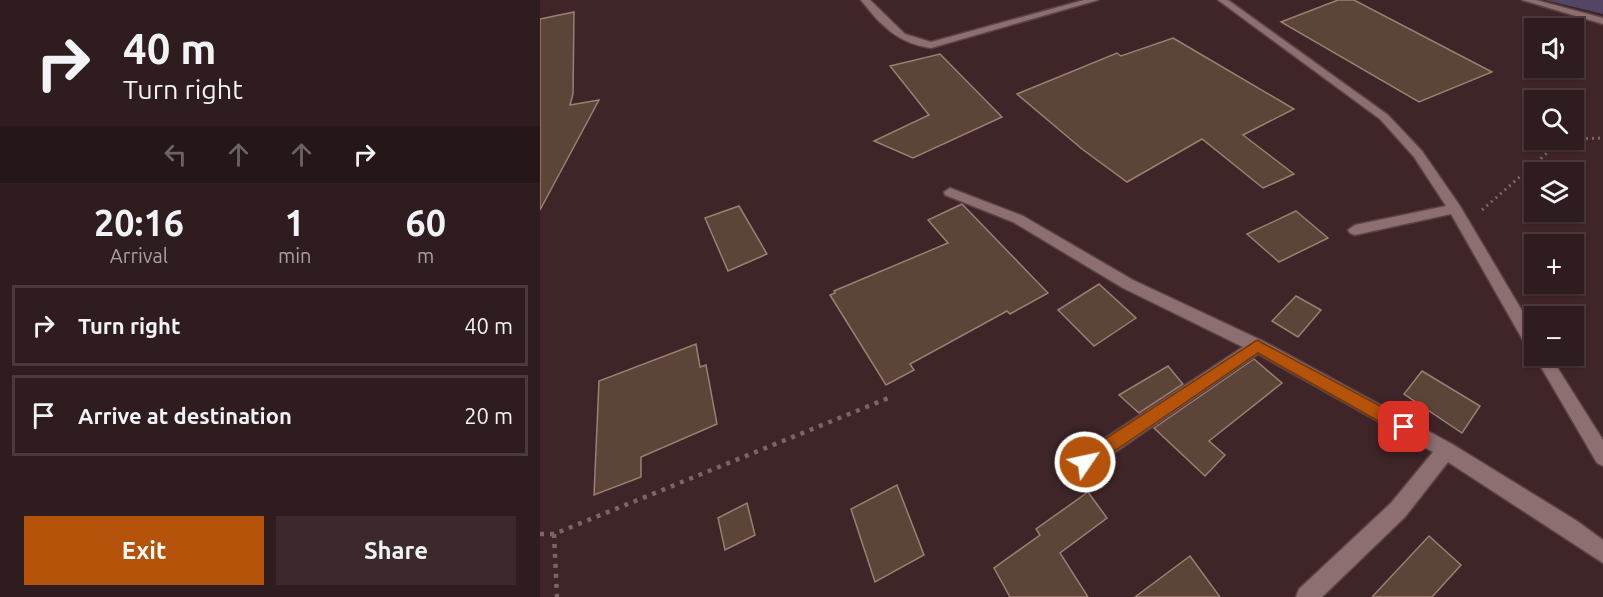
<!DOCTYPE html>
<html lang="en">
<head>
<meta charset="utf-8">
<style>
	body { margin:0; font-family:Ubuntu,sans-serif; background:#3b292b; color:#f1f3f6; height:100vh; display:flex; flex-direction:column; font-size:22px; white-space:nowrap }
	* { box-sizing:border-box; margin:0 }
	p { font-size:20px; color:#a7a1a4 }
	.icon { flex:none; width:33px; height:33px; fill:none; stroke:currentColor; stroke-width:2; stroke-linecap:round; stroke-linejoin:round }
	.map { position:relative; flex:1; overflow:hidden }
	.panel { display:flex; flex-direction:column; background:#2f1c1e; width:540px }
	.panel>* { flex:none }
	.guide { background:#2f1c1e; color:#f1f3f6; overflow:hidden }
	.tools { position:absolute; left:984px; top:18px; display:grid; gap:12px }
	.tools a { display:grid; place-items:center; width:60px; height:60px; border-radius:0px; background:#2f1c1e; box-shadow:0 2px 4px #0004,0 0 0 2px #4a3a3c; font-size:30px }
	.pin { position:absolute; display:grid; place-items:center; width:51px; height:51px; color:#fff; margin:-26px; border-radius:12px; box-shadow:0 3px 9px #0006 }
	.me { position:absolute; width:66px; margin:-33px; rotate:56deg; stroke-linejoin:round; filter:drop-shadow(0 0 4px #0008) }
	.turn { display:flex; align-items:center; gap:21px; height:126px; padding:0 24px; font-size:27px }
	.turn .icon { width:78px; height:78px; stroke-width:2.5 }
	.turn b { display:block; font-size:42px; line-height:51px }
	.lanes { display:flex; align-items:center; height:57px; padding:0 24px; background:#0003; justify-content:center; gap:30px; direction:ltr }
	.lanes .off { opacity:.35 }
	.eta { display:flex; justify-content:space-evenly; align-items:center; height:102px; text-align:center }
	.eta b { font-size:36px; font-weight:600; line-height:42px }
	.action { display:flex; gap:12px; margin-top:auto; padding:12px 24px }
	.action a { flex:1; height:69px; border-radius:0px; background:#b45309; color:#fff; font-size:24px; font-weight:600; line-height:69px; text-align:center }
	.action a+a { background:#3b292b; color:#f1f3f6 }
	ul { padding:0; list-style:none }
	li { display:flex; align-items:center; gap:18px; height:81px; margin:0 12px 9px; padding:0 12px; border:3px solid #4a3a3c; border-radius:0px }
	li div { flex:1 }
	li b { display:block; font-size:22px }
	li em { font-style:normal }
	main { display:flex; flex:1; min-height:0 }
	.map>svg:first-child { display:block }
	.water { fill:#534564 }
	.building { fill:#5d4438; stroke:#9b7f71; stroke-width:1.5 }
	.lines { fill:none; stroke-linecap:round; stroke-linejoin:round }
	.minor-casing { stroke:#5a4346; stroke-width:3 }
	.path-far1 { stroke:#7c6567; stroke-width:3; stroke-dasharray:2 4; stroke-linecap:butt }
	.path { stroke:#7c6567; stroke-width:4.5; stroke-dasharray:4 6; stroke-linecap:butt }
	.minor { fill:#8d6e71; fill-rule:evenodd }
	.route { fill:#b45309; stroke:#753606; stroke-width:1.5 }
</style>
</head>
<body>
<main>
<section class="panel">
<div class="guide">
<div class="turn"><svg class="icon" aria-label="right" viewBox="0 0 24 24"><path d="M7 20v-9h11M14 6l5 5-5 5"/></svg><div><b>40 m</b>Turn right</div></div>
<div class="lanes"><svg class="icon off" aria-label="left" viewBox="0 0 24 24"><path d="M17 20v-9H6M10 6l-5 5 5 5"/></svg><svg class="icon off" aria-label="ahead" viewBox="0 0 24 24"><path d="M12 20V5M6 11l6-6 6 6"/></svg><svg class="icon off" aria-label="ahead" viewBox="0 0 24 24"><path d="M12 20V5M6 11l6-6 6 6"/></svg><svg class="icon" aria-label="right" viewBox="0 0 24 24"><path d="M7 20v-9h11M14 6l5 5-5 5"/></svg></div>
</div>
<div class="eta">
<div><b>20:16</b><p>Arrival</p></div>
<div><b>1</b><p>min</p></div>
<div><b>60</b><p>m</p></div>
</div>
<ul>
<li><svg class="icon" aria-label="right" viewBox="0 0 24 24"><path d="M7 20v-9h11M14 6l5 5-5 5"/></svg><div><b>Turn right</b></div><em>40 m</em></li>
<li><svg class="icon" aria-label="arrive" viewBox="0 0 24 24"><path d="M6 21V4h12l-3 4 3 4H6"/></svg><div><b>Arrive at destination</b></div><em>20 m</em></li>
</ul>
<div class="action"><a>Exit</a><a>Share</a></div>
</section>
<div class="map">
<svg width="1063" height="597" viewBox="0 0 1063 597">
	<rect width="100%" height="100%" fill="#3f2528"/>
	<path class="water" d="M1005,0h58v14z"/>
	<g class="building">
		<path d="M798,0h16l138,72 -73,30 -138,-80z"/>
		<path d="M34,12l-1,82 -3,11 29,-5 -59,110v-191z"/>
		<path d="M633,38l121,71 -51,26 51,39 -31,14 -61,-49 -75,43 -45,-33 -65,-55 100,-41 4,3z"/>
		<path d="M400,54l62,63 -89,41 -39,-17 55,-26 -39,-49z"/>
		<path d="M422,204l86,89 -38,21 -3,-3 -97,53 4,6 -28,15 -56,-90 5,-2 -1,-2 114,-48 -20,-23z"/>
		<path d="M199,206l28,48 -39,17 -23,-53z"/>
		<path d="M756,211l32,27 -49,24 -32,-28z"/>
		<path d="M559,284l37,34 -42,28 -36,-36z"/>
		<path d="M756,296l25,14 -23,27 -26,-16z"/>
		<path d="M156,344l4,23 6,-2 11,59 -76,33v20l-47,18 5,-114z"/>
		<path d="M714,359l28,24 -73,58 16,14 -20,21 -51,-48z"/>
		<path d="M628,366l15,18 -44,29 -20,-18z"/>
		<path d="M882,371l58,35 -18,27 -58,-39z"/>
		<path d="M357,485l27,70 -49,27 -24,-73z"/>
		<path d="M548,492l19,26 -47,35 28,44h-78l-16,-29 46,-33 -4,-6z"/>
		<path d="M207,503l8,32 -30,15 -7,-32z"/>
		<path d="M889,536l32,29 -29,32h-60z"/>
		<path d="M650,556l30,41h-85z"/>
	</g>
	<g class="lines">
		<defs>
			<g id="minor">
				<path d="M321,0h9l35,34 26,8 153,-42h14l-167,48c-32,-4 -51,-23 -70,-48z"/>
				<path d="M678,0h10l160,115 34,36 38,55 74,125v19l-6,-1 -77,-135 -96,21 -5,-2 -2,-3 7,-5 91,-19 -32,-49 -34,-38z"/>
				<path d="M982,0h14l67,18v6z"/>
				<path d="M410,188l73,28 110,64 130,61 189,103 125,77 26,19v23l-155,-101 -43,55 -83,80h-26l3,-8 92,-86 42,-51 -175,-98 -166,114 -7,3 -7,-3 -2,-6 2,-6 165,-109 -120,-59 -110,-66 -68,-27 -1,-3z"/>
				<path d="M994,355l16,1 53,84v26l-6,-3z"/>
			</g>
		</defs>
		<use href="#minor" class="minor-casing"/>
		<g class="path-far1">
			<path d="M1034,139l29,-1"/>
			<path d="M942,210l73,-64 15,-6"/>
		</g>
		<g class="path">
			<path d="M0,534h14l337,-137"/>
			<path d="M14,534l3,63"/>
		</g>
		<use href="#minor" class="minor"/>
	</g>
	<path class="route" d="M717,340l153,82 2,5 -2,5 -6,2 -6,-2 -140,-79 -167,114 -6,3 -6,-3 -2,-5 2,-6z"/>
</svg>
<div class="tools">
<a><svg class="icon" aria-label="sound" viewBox="0 0 24 24"><path d="M4 9h4l5-4v14l-5-4H4zM17 9q2 3 0 6"/></svg></a>
<a><svg class="icon" aria-label="search" viewBox="0 0 24 24"><circle cx="10" cy="10" r="6"/><path d="M15 15l6 6"/></svg></a>
<a><svg class="icon" aria-label="layers" viewBox="0 0 24 24"><path d="M12 4l9 5-9 5-9-5zM3 14l9 5 9-5"/></svg></a>
<a>+</a>
<a>−</a>
</div>
<div class="pin" style="left:864px;top:427px;background:#d93025"><svg class="icon" aria-label="arrive" viewBox="0 0 24 24"><path d="M6 21V4h12l-3 4 3 4H6"/></svg></div>
<svg class="me" style="left:545px;top:462px" viewBox="-20 -20 40 40"><circle r="17" fill="#b45309" stroke="#fff" stroke-width="3"/><path d="M0-11L8 9 0 5-8 9z" fill="#fff"/></svg>
</div>
</main>
</body>
</html>
